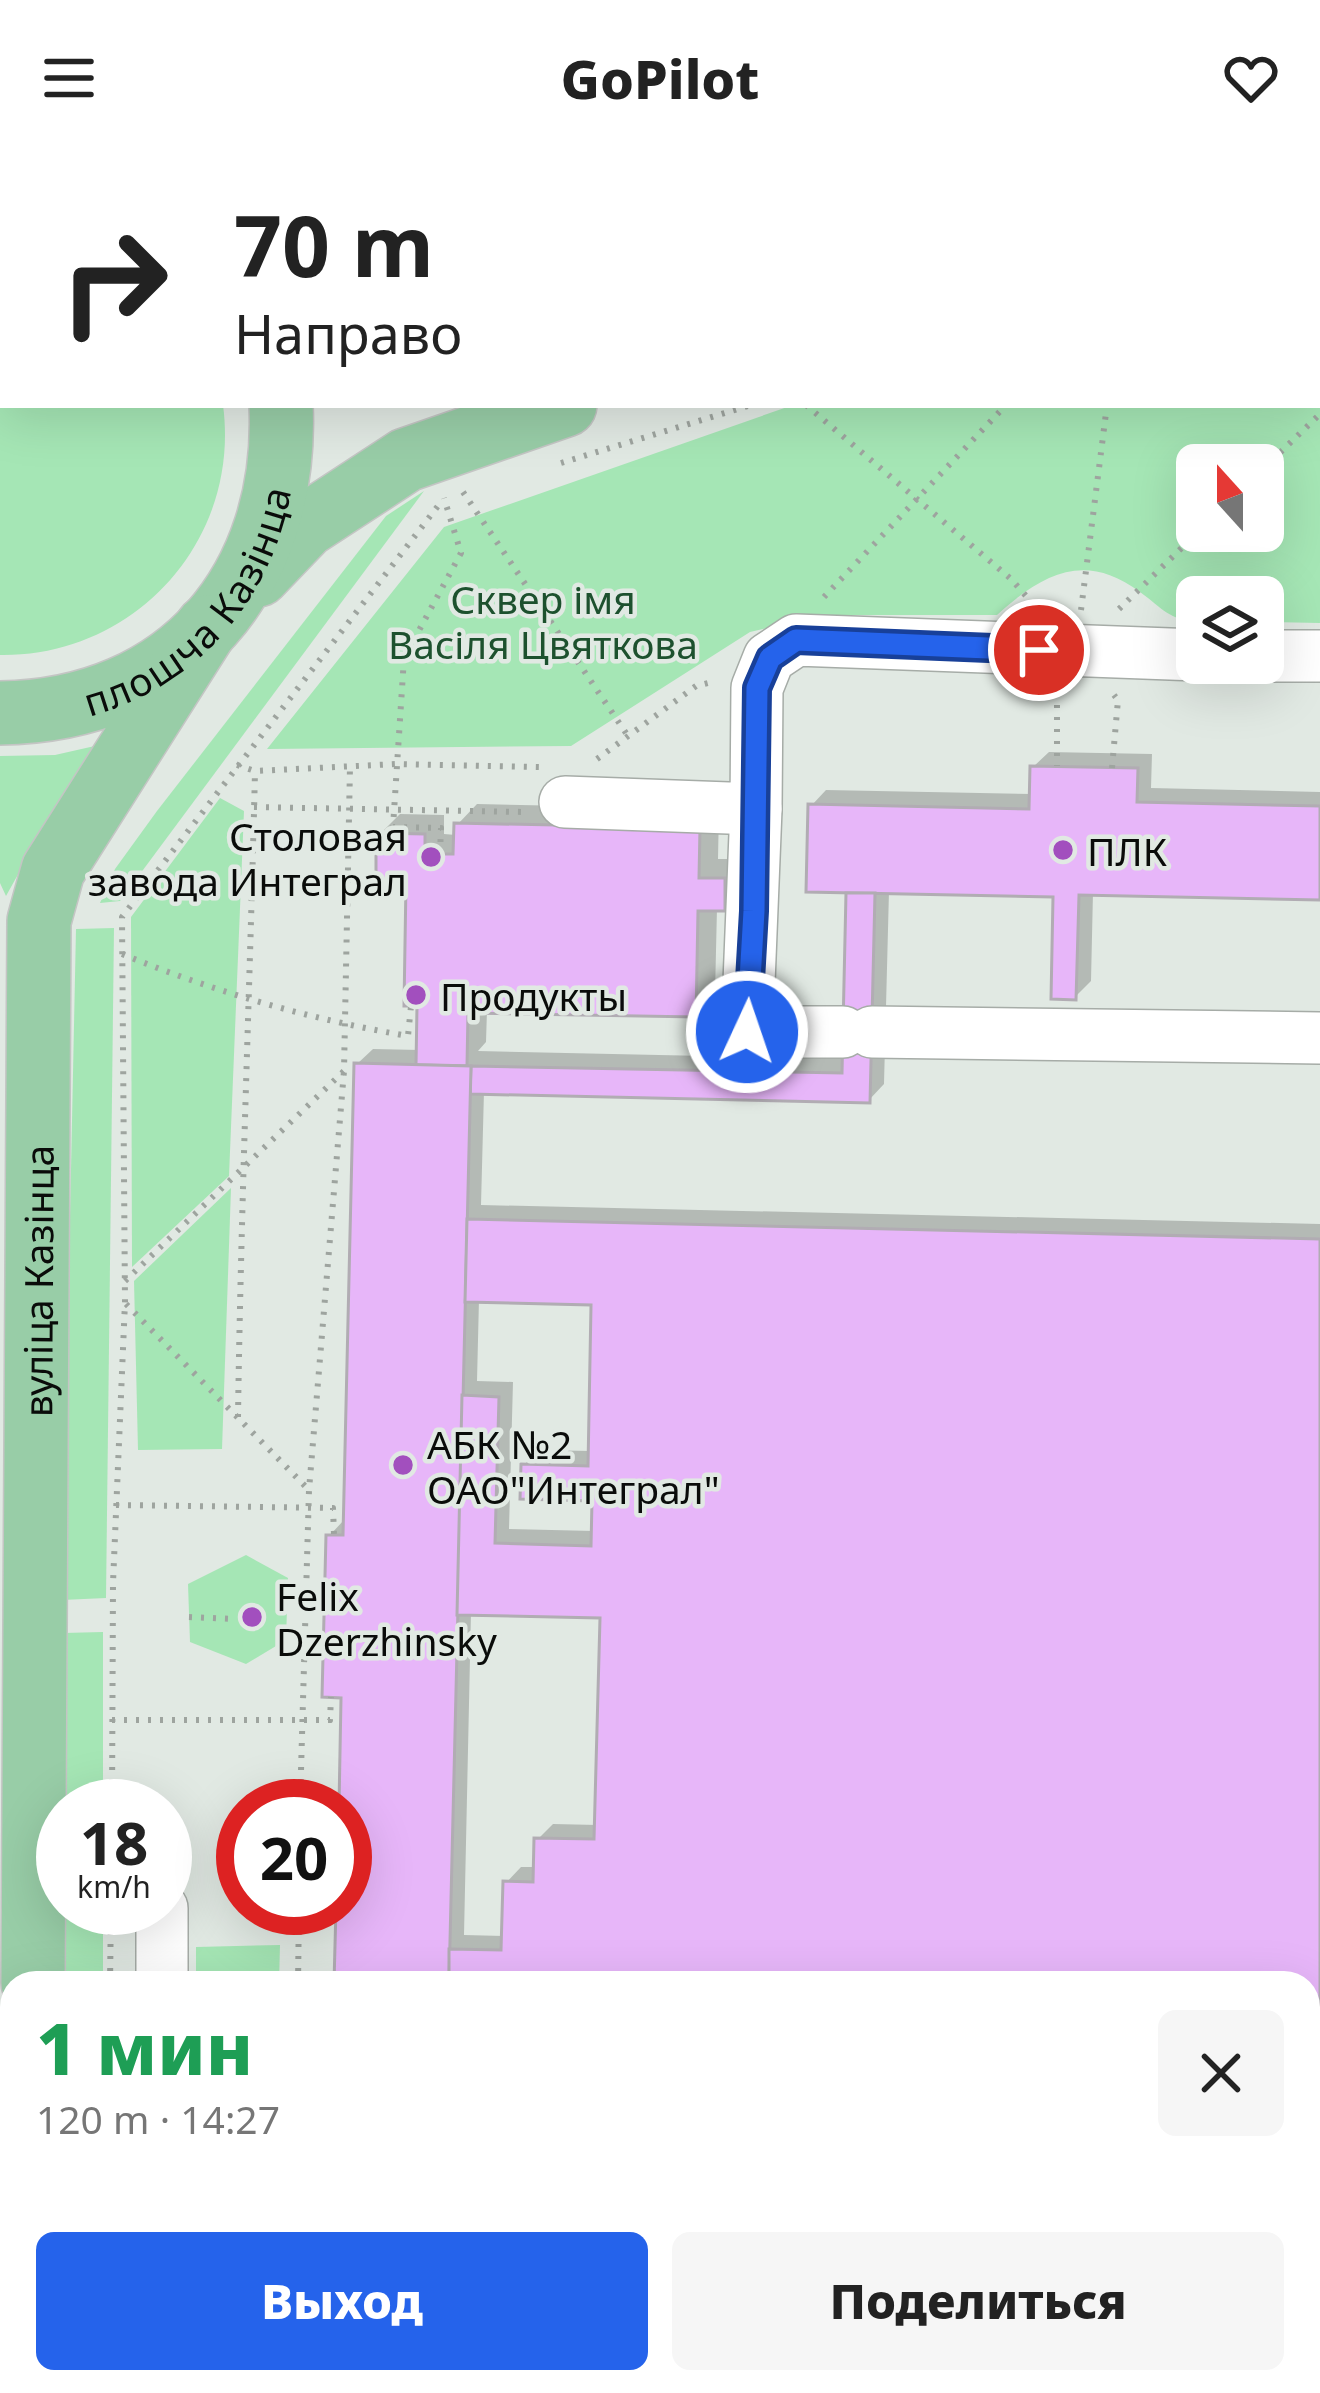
<!DOCTYPE html>
<html lang="ru">
<head>
<meta charset="utf-8">
<style>
	body { margin:0; font-family:"Noto Sans",sans-serif; background:#f6f6f6; color:#222; height:100vh; display:flex; flex-direction:column; font-size:45px; white-space:nowrap }
	* { box-sizing:border-box; margin:0 }
	p { font-size:39px; color:#767676 }
	.icon { flex:none; width:66px; height:66px; fill:none; stroke:currentColor; stroke-width:2; stroke-linecap:round; stroke-linejoin:round }
	.map { position:relative; flex:1; overflow:hidden }
	.panel { position:absolute; left:0px; top:1815px; width:1320px; height:423px; display:flex; flex-direction:column; background:#fff; border-radius:36px 36px 0 0; box-shadow:0 12px 48px #0002 }
	.panel>* { flex:none }
	.top-card { position:absolute; left:0px; top:0px; width:1320px; height:252px; box-shadow:0 12px 48px #0002; background:#fff; color:#222; overflow:hidden }
	.needle { width:78px; rotate:339deg }
	.controls { position:absolute; left:1176px; top:288px; display:grid; gap:24px }
	.controls a { display:grid; place-items:center; width:108px; height:108px; border-radius:18px; background:#fff; box-shadow:0 12px 48px #0002; font-size:60px }
	.speed { position:absolute; left:36px; top:1623px; display:flex; gap:24px; font-size:60px; font-weight:700; text-align:center }
	.speed>* { display:grid; place-content:center; width:156px; height:156px; border-radius:50%; background:#fff; box-shadow:0 12px 48px #0002; line-height:1 }
	.speed small { font-size:30px; font-weight:400 }
	.speed .limit { border:18px solid #d22; background:#fff; color:#111 }
	.pin { position:absolute; display:grid; place-items:center; width:102px; height:102px; color:#fff; margin:-51px; border:6px solid #fff; border-radius:50%; box-shadow:0 3px 12px #0007 }
	.me { position:absolute; width:132px; margin:-66px; rotate:3deg; stroke-linejoin:round; filter:drop-shadow(0 0 9px #0008) }
	.turn { display:flex; align-items:center; gap:42px; height:252px; padding:0 36px; font-size:54px }
	.turn .icon { width:156px; height:156px; stroke-width:2.5 }
	.turn b { display:block; font-size:84px; line-height:102px }
	.round { display:grid; place-items:center; flex:none; width:126px; height:126px; border-radius:18px; background:#f6f6f6 }
	.overview { display:flex; align-items:center; justify-content:space-between; height:204px; padding:0 36px }
	h1 { font-size:72px; font-weight:800; line-height:90px; color:#1e9e55 }
	.button { display:flex; gap:24px; margin-top:auto; padding:24px 36px }
	.button a { flex:1; height:138px; border-radius:18px; background:#2563eb; color:#fff; font-size:48px; font-weight:800; line-height:138px; text-align:center }
	.button a+a { background:#f6f6f6; color:#222 }
	header { display:flex; justify-content:space-between; align-items:center; height:156px; padding:0 36px; background:#fff; font-size:54px; font-weight:800 }
	.map>svg:first-child { display:block }
	.green { fill:#a5e6b5; fill-rule:evenodd }
	.shadow { fill:#0003; fill-rule:evenodd }
	.building { fill:#e7b6f9; stroke:#b1acb3; stroke-width:3 }
	.lines { fill:none; stroke-linecap:round; stroke-linejoin:round }
	.minor-casing { stroke:#a6aca7; stroke-width:54 }
	.major-casing { stroke:#c4c5c4; stroke-width:66 }
	.path { stroke:#9ea49f; stroke-width:6; stroke-dasharray:3 9; stroke-linecap:butt }
	.minor { stroke:#fff; stroke-width:51 }
	.major { stroke:#98cda7; stroke-width:63 }
	.route-casing { stroke:#184099; stroke-width:30 }
	.route { stroke:#2563eb; stroke-width:21 }
	.poi-dot { fill:#a24fbe; stroke:#e1e9e3; stroke-width:4.5 }
	.labels { text-anchor:middle; dominant-baseline:central; stroke-width:9; stroke-linejoin:round; paint-order:stroke }
	.street-label { font-size:39px; fill:#0a0c0a; stroke:#e1e9e3 }
	.park-label { font-size:39px; fill:#1d512e; stroke:#e1e9e3 }
	.poi-label { font-size:39px; fill:#0a0c0a; stroke:#e1e9e3; text-anchor:start }
</style>
</head>
<body>
<header><svg class="icon" aria-label="menu" viewBox="0 0 24 24"><path d="M4 6h16M4 12h16M4 18h16"/></svg>GoPilot<svg class="icon" aria-label="heart" viewBox="0 0 24 24"><path d="M12 20l-8-8c-3-5 5-10 8-4 3-6 11-1 8 4z"/></svg></header>
<div class="map">
<svg width="1320" height="2237" viewBox="0 0 1320 2237">
	<rect width="100%" height="100%" fill="#e1e9e3"/>
	<g class="green">
		<path d="M295,0h516l-9,3z"/>
		<path d="M0,65l3,184h220c18,135 -88,252 -223,250z"/>
		<path d="M1320,65v402l-57,-1v-25h-66v24c-27,0 -35,-13 -57,-29 -55,-41 -97,-19 -143,23h-172l-75,17 -179,114 -304,3 177,-222 349,-122h524zM1197,309h66v66h-66z"/>
		<path d="M424,335l-304,410 -20,2 15,-34 42,-58 229,-295z"/>
		<path d="M108,587l-53,65 -49,88 -6,-13v-127l55,-1z"/>
		<path d="M220,642l24,13 -15,365 -97,91 -1,-350z"/>
		<path d="M114,772l-8,670 -44,2 14,-671z"/>
		<path d="M231,1032l-9,261 -84,1 -4,-169z"/>
		<path d="M246,1399l42,23 -2,62 -40,24 -56,-22 -2,-58z"/>
		<path d="M103,1476v174h-40v102h40v75h-43l3,-350z"/>
		<path d="M280,1789l-1,38h-83v-36z"/>
	</g>
	<g class="shadow">
		<path d="M1049,596l103,2 -1,34 169,4v105l-227,-5 -2,89 -16,16 -19,-103 -167,-3 -5,193 -15,16 -385,-9 -3,114 839,19v816h-12v-57h-971l2,-75h6v-213l-16,-159 15,-16 13,-456 16,-15 47,1v-47l-10,-124 -31,-44 21,-21 44,1v19l12,1 1,-10 20,-21 242,5 -1,50h26v29l-21,20h-6l-2,86 -20,20 -208,-4 -1,32 -8,9 367,8 4,-169 -38,-84 15,-16 206,4 1,-27zM479,1143l115,3 -3,149 -52,-1 -15,15 71,33 -1,33 -85,-2 4,-147 -36,-1zM471,1456l132,3 -5,210 -45,-1 -16,16v27h-16l-15,16 -2,53 -40,-1z"/>
		<path d="M1315,1997h5v46h-12v-39z"/>
		<path d="M1320,2097v73h-4l-8,-61z"/>
		<rect x="535" y="2226" width="207" height="11"/>
	</g>
	<g class="building">
		<path d="M1030,610l108,2 -1,34 183,4v94l-241,-5 -3,105 -25,-1 2,-102 -247,-5 2,-88 221,5z"/>
		<path d="M454,667l246,5 -1,50h26v33h-27l-2,106 -228,-4 -1,53 -51,-1 1,-59h-13l2,-124 -30,-1v-48l49,1v20h28z"/>
		<path d="M846,737h29l-5,210 -400,-9 1,-28 371,7z"/>
		<path d="M354,907l117,3 -22,917h-115l2,-75h9v-102h-6l2,-108 -19,-1 4,-162h17z"/>
		<path d="M467,1063l853,20v804h-12v-60h-859v-34l52,1 2,-69 30,1 1,-44 60,1 6,-221 -143,-3 5,-220 37,2 -4,146 96,3 1,-45 -72,-2 1,-35 67,2 3,-161 -126,-3z"/>
		<rect x="1308" y="2006" width="12" height="40"/>
		<path d="M1320,2107v66l-7,1 -5,-65z"/>
		<rect x="532" y="2226" width="196" height="11"/>
	</g>
	<g class="lines">
		<defs>
			<g id="minor">
				<path d="M849,0v3"/>
				<path d="M1263,500h57"/>
				<path d="M565,646l191,7 1,-121 12,-30 27,-18 401,15"/>
				<path d="M756,653l-9,223h96"/>
				<path d="M872,876l448,6"/>
				<path d="M162,1752v75"/>
				<path d="M1308,1963h12"/>
				<path d="M0,2089h12"/>
			</g>
			<g id="major">
				<path d="M150,0l1,3"/>
				<path d="M1100,3l8,-3"/>
				<path d="M1258,3l8,-3"/>
				<path d="M0,7h3"/>
				<path d="M258,419l47,-49 101,-66 159,-55"/>
				<path id="s1" d="M0,557c180,-2 289,-133 281,-308"/>
				<path id="s2" d="M33,1827l6,-1062 14,-51 154,-243"/>
				<path d="M32,2237v-11"/>
			</g>
		</defs>
		<use href="#minor" class="minor-casing"/>
		<use href="#major" class="major-casing"/>
		<g class="path">
			<path d="M254,0l3,3"/>
			<path d="M726,0l79,3"/>
			<path d="M444,3v-3"/>
			<path d="M1317,47l3,-1"/>
			<path d="M806,249l205,174 22,25"/>
			<path d="M561,307l190,-58"/>
			<path d="M1263,313l57,-55"/>
			<path d="M463,336l165,244"/>
			<path d="M824,441l182,-192"/>
			<path d="M1119,453l80,-78"/>
			<path d="M1081,454l26,-205"/>
			<path d="M1057,537v73"/>
			<path d="M597,603l99,-73 20,-5"/>
			<path d="M237,609l18,6 142,-7 142,3"/>
			<path d="M1112,612l6,-68 -4,-5"/>
			<path d="M254,651l272,5"/>
			<path d="M440,698l1,-26 -48,-1 11,-169 57,-105 -17,-55"/>
			<path d="M122,798c93,38 187,65 286,82l3,-30"/>
			<path d="M125,1125l219,-210 6,-305"/>
			<path d="M126,1148l183,186"/>
			<path d="M238,1261c3,-215 12,-431 17,-646"/>
			<path d="M116,1349l217,3 1,27"/>
			<path d="M189,1461l46,2"/>
			<path d="M112,1564h218l1,-23"/>
			<path d="M112,1650l1,-223 12,-281 -3,-385 319,-415"/>
			<path d="M300,1650l9,-316 35,-419"/>
			<path d="M110,1827l1,-75"/>
			<path d="M298,1827l1,-75"/>
			<path d="M0,2146h12"/>
			<path d="M107,2237v-11"/>
		</g>
		<use href="#minor" class="minor"/>
		<use href="#major" class="major"/>
	</g>
	<g class="lines">
		<defs>
			<path id="route" d="M747,876l7,-121 3,-223 13,-30 26,-18 243,10"/>
		</defs>
		<use href="#route" class="route-casing"/>
		<use href="#route" class="route"/>
	</g>
	<g class="poi-dot">
		<circle cx="1063" cy="694" r="12"/>
		<circle cx="431" cy="701" r="12"/>
		<circle cx="416" cy="839" r="12"/>
		<circle cx="403" cy="1309" r="12"/>
		<circle cx="252" cy="1461" r="12"/>
	</g>
	<g class="labels">
		<g class="street-label">
			<text stroke="none"><textPath href="#s1" startOffset="237">плошча Казінца</textPath></text>
			<text stroke="none"><textPath href="#s2" startOffset="702">вуліца Казінца</textPath></text>
		</g>
		<g class="park-label">
			<text x="543" y="442">Сквер імя<tspan x="543" dy="45">Васіля Цвяткова</tspan></text>
		</g>
		<g class="poi-label">
			<text x="407" y="679" text-anchor="end">Столовая<tspan x="407" dy="45">завода Интеграл</tspan></text>
			<text x="1087" y="694">ПЛК</text>
			<text x="440" y="839">Продукты</text>
			<text x="427" y="1287">АБК №2<tspan x="427" dy="45">ОАО"Интеграл"</tspan></text>
			<text x="276" y="1439">Felix<tspan x="276" dy="45">Dzerzhinsky</tspan></text>
		</g>
	</g>
</svg>
<div class="controls">
<a><svg class="needle" viewBox="-14 -14 28 28"><path d="M0-13l5 13h-10z" fill="#e53935"/><path d="M0 13l5-13h-10z" fill="#767676"/></svg></a>
<a><svg class="icon" aria-label="layers" viewBox="0 0 24 24"><path d="M12 4l9 5-9 5-9-5zM3 14l9 5 9-5"/></svg></a>
</div>
<div class="speed"><div>18<small>km/h</small></div><div class="limit">20</div></div>
<div class="pin" style="left:1039px;top:494px;background:#d93025"><svg class="icon" aria-label="arrive" viewBox="0 0 24 24"><path d="M6 21V4h12l-3 4 3 4H6"/></svg></div>
<svg class="me" style="left:747px;top:876px" viewBox="-20 -20 40 40"><circle r="17" fill="#2563eb" stroke="#fff" stroke-width="3"/><path d="M0-11L8 9 0 5-8 9z" fill="#fff"/></svg>
<div class="top-card">
<div class="turn"><svg class="icon" aria-label="right" viewBox="0 0 24 24"><path d="M7 20v-9h11M14 6l5 5-5 5"/></svg><div><b>70 m</b>Направо</div></div>
</div>
<section class="panel">
<div class="overview"><div><h1>1 мин</h1><p>120 m · 14:27</p></div><a class="round"><svg class="icon" aria-label="close" viewBox="0 0 24 24"><path d="M6 6l12 12M18 6L6 18"/></svg></a></div>
<div class="button"><a>Выход</a><a>Поделиться</a></div>
</section>
</div>
</body>
</html>
